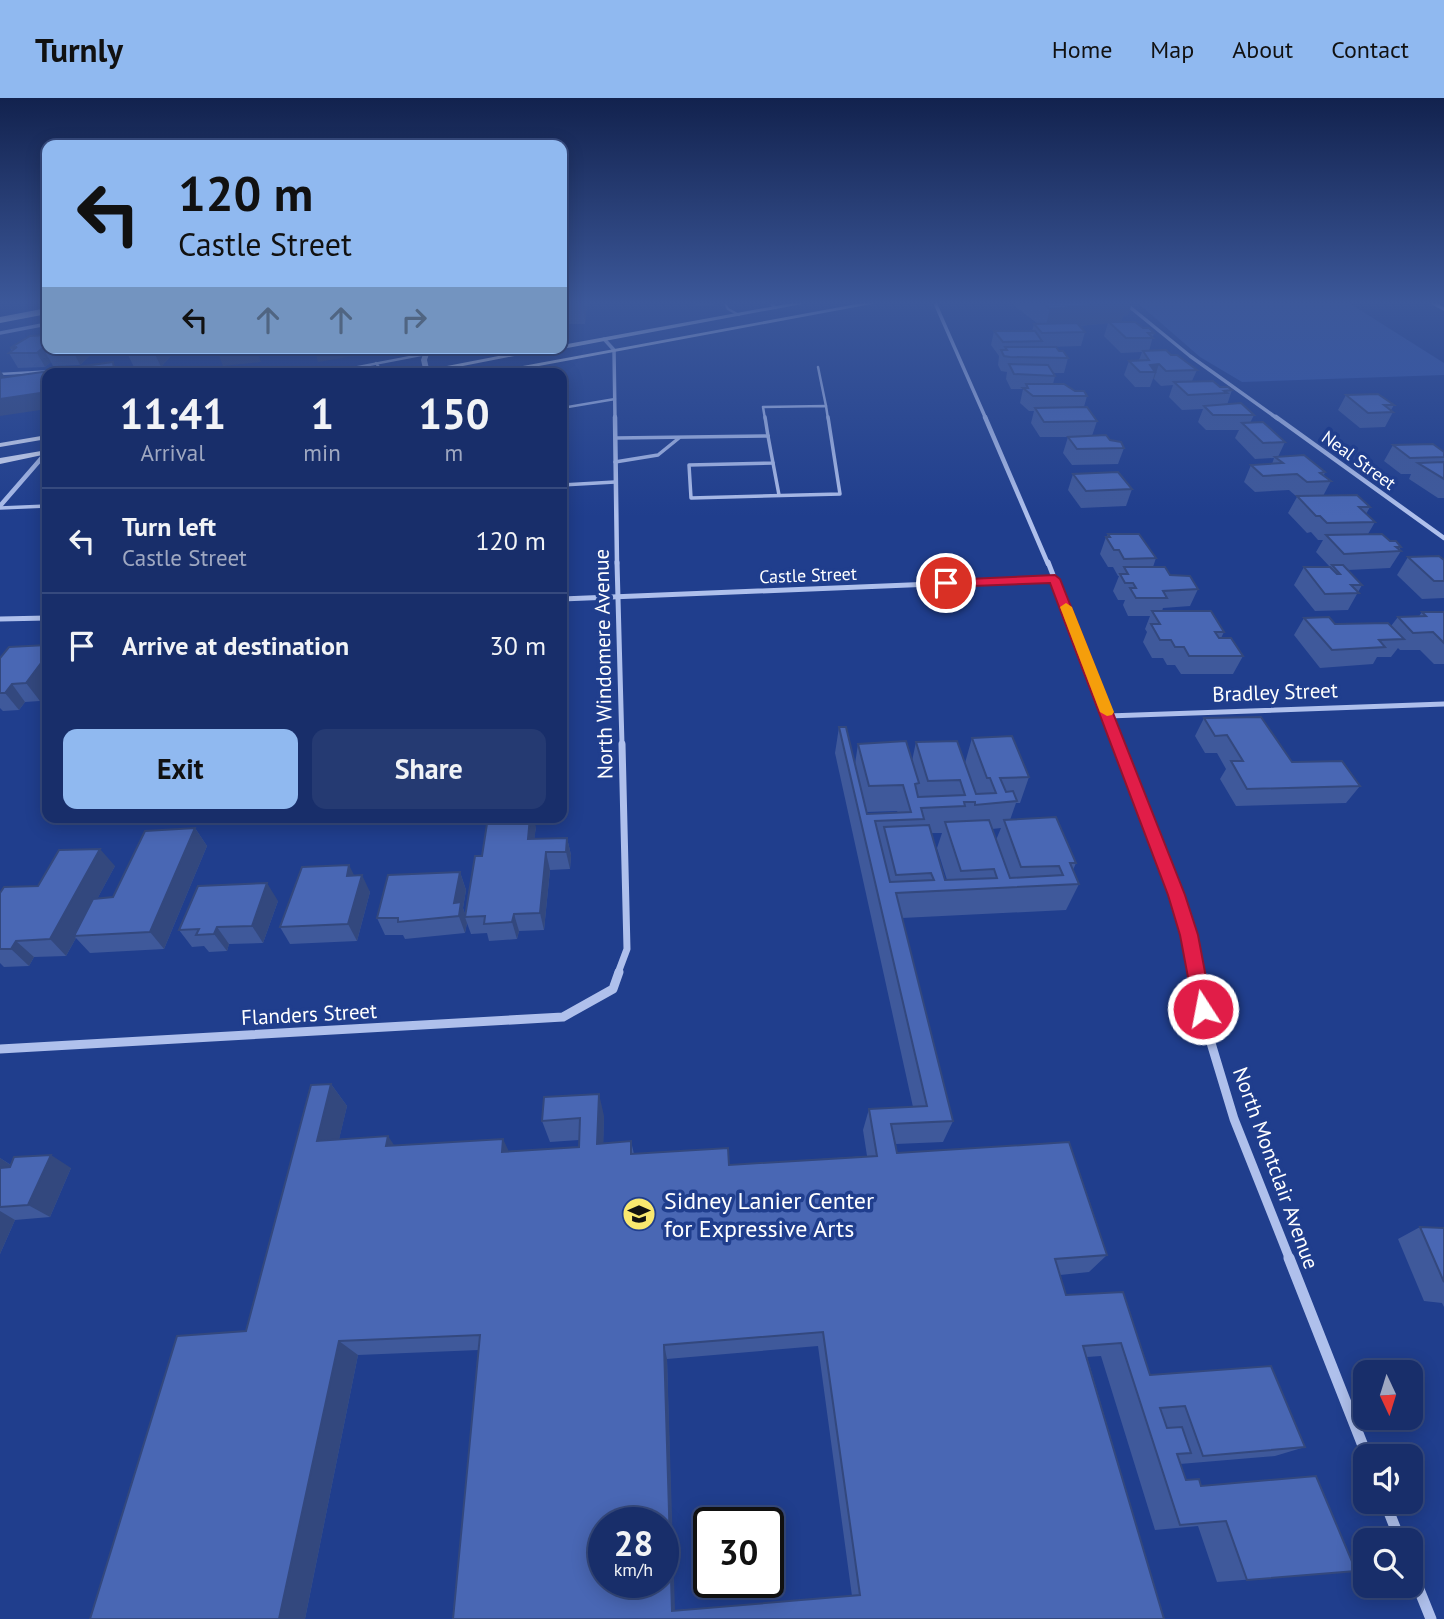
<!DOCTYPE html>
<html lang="en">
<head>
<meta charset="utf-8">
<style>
	body { margin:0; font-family:"PT Sans",sans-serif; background:#253a72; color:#f1f3f6; height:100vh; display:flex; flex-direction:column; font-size:26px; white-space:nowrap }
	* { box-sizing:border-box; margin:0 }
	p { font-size:23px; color:#9fa8c1 }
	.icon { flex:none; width:38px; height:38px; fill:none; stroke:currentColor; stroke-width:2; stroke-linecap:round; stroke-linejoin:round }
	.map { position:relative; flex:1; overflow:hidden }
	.details { position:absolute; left:42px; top:270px; width:525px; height:455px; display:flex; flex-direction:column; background:#182e6a; border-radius:14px; box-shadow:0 4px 18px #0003,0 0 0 2px #364a7e }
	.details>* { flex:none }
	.hud { position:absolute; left:42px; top:42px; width:525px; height:214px; border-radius:14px; box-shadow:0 4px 18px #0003,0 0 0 2px #364a7e; background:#90b9f0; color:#111; overflow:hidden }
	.needle { width:46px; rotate:176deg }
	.controls { position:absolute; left:1353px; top:1262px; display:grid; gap:14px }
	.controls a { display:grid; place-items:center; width:70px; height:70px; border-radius:14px; background:#182e6a; box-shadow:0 4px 18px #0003,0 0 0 2px #364a7e; font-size:35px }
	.speed { position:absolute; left:588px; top:1409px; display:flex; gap:14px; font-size:35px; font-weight:700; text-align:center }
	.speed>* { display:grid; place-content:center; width:91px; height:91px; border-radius:50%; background:#182e6a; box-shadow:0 4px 18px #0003,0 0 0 2px #364a7e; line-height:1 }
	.speed small { font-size:18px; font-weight:400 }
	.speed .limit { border:4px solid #111; border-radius:10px; background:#fff; color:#111 }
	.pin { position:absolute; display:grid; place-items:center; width:60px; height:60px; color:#fff; margin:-30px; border:4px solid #fff; border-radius:50%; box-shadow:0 2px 7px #0007 }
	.me { position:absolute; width:77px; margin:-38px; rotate:349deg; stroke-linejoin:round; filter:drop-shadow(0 0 5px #0008) }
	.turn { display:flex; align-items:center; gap:24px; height:147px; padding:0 21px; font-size:32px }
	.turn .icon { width:91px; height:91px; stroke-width:2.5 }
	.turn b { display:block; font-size:49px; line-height:60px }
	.lanes { display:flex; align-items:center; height:66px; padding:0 21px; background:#0003; justify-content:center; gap:35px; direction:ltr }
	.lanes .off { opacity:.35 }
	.eta { display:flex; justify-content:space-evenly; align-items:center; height:119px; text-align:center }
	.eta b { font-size:42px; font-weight:700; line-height:49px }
	.button { display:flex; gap:14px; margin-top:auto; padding:14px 21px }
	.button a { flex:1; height:80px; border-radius:14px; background:#90b9f0; color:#111; font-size:28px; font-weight:700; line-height:80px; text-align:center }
	.button a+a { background:#253a72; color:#f1f3f6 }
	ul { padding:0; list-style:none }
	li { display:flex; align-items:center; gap:21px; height:105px; padding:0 21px; border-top:2px solid #364a7e }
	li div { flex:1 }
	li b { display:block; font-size:26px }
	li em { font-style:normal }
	header { display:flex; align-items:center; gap:42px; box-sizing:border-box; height:98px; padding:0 35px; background:#90b9f0; color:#111 }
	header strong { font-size:33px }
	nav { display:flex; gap:38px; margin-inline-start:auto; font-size:24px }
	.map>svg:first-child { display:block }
	.green { fill:#3456aa }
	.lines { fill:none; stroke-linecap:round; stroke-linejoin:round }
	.service-far1 { stroke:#afc0ec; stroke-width:2.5 }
	.service { stroke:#afc0ec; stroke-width:3.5 }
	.minor-far5 { stroke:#afc0ec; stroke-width:3.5 }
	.minor-far4 { stroke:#afc0ec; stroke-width:4.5 }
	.minor-far3 { stroke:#afc0ec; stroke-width:5 }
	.minor-far2 { stroke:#afc0ec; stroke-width:7 }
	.minor-far1 { stroke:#afc0ec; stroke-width:9 }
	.minor { stroke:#afc0ec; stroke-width:11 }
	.tertiary { fill:#afc0ec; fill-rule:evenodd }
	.secondary { fill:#dae2f9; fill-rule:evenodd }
	.motorway { fill:#fff; fill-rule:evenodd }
	.wall { fill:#3f599b; fill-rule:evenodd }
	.shaded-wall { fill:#33487e }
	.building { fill:#4967b4; stroke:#33487e; stroke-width:2; fill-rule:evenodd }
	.route { fill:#e11d48; stroke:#92132f; stroke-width:2 }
	.slow { fill:#f59e0b }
	.labels { text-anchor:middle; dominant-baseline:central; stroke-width:7; stroke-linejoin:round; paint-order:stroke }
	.far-street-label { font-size:18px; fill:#fff; stroke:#203e8d }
	.street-label { font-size:21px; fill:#fff; stroke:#203e8d }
	.near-poi-label { font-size:24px; fill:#fff; stroke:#203e8d; text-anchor:start }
</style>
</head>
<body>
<header>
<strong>Turnly</strong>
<nav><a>Home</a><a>Map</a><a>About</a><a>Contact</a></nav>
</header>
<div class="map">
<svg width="1444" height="1521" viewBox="0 0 1444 1521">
	<rect width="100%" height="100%" fill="#203e8d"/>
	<path class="green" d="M1138,205h211l95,60v12l-202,7 -42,-25z"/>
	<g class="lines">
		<g class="service-far1">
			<path d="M725,205l3,6 11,6"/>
			<path d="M770,205l6,5"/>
			<path d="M376,265l7,10"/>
			<path d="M818,269l8,39"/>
			<path d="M111,271l35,4"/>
			<path d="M327,275l99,-19"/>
			<path d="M0,276l55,-3"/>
			<path d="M562,310l53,-9"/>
			<path d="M765,321l-2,-12 63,-1 2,13"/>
		</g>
		<g class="service">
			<path d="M765,319l3,19"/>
			<path d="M768,338l5,27 -84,2 2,33 149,-4 -12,-77"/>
			<path d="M616,340l152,-2"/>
			<path d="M615,364l43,-7 21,-17"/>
			<path d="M773,365l6,32"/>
			<path d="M562,387l53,-3"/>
			<path d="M0,410l47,-2"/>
		</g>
		<g class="minor-far5">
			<path d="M935,205l51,116"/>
			<path d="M1125,205l65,53 88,63"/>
			<path d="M1433,205l11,6"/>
			<path d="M0,235l47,-9"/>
			<path d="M604,241l10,11 1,69"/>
		</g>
		<g class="minor-far4">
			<path d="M615,319l2,147"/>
			<path d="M985,319l63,147"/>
			<path d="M1276,319l168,121"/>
			<path d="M0,408l46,-53 1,-5"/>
		</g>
		<g class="minor-far3">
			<path d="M617,464l5,183"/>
			<path d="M1048,464l71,183"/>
			<path d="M562,501l493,-20"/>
			<path d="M0,521l47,-1"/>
			<path d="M1108,618l336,-12"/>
		</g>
		<g class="minor-far2">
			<path d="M1119,646l58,151 19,78"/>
			<path d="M618,875l9,-24 -5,-205"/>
		</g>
		<g class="minor-far1">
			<path d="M1196,874l12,61 26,86 56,141"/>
			<path d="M0,951l563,-32 50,-28 6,-17"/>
		</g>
		<g class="minor">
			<path d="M1289,1160l78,198"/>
			<path d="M1385,1404l15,38"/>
			<path d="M1410,1469l21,52"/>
		</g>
		<path class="tertiary" d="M425,250h6l-4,12 3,13h-6l-3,-13z"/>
		<g class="secondary">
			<path d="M792,205h15l-245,46 -3,-1h3v-3z"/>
			<path d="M862,205h15l-376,70h-16z"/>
			<path d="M539,250h16l-128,25h-16z"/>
			<path d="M47,337v4l-47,8v-4z"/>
			<path d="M47,352v4l-47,10v-6z"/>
		</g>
		<path class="motorway" d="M47,210v6l-47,9v-6z"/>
	</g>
	<g class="wall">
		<path d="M562,205h25l-2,21h-23z"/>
		<path d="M694,205h19v2l-18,1z"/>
		<path d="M1011,205h121l-4,12 -5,1 -2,6 33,11 -5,18 22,4 26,15 -5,11 40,9 -5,15 27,10 -4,8 35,19 -7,15 47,15 -1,3 7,6 -8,15 47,11 -4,7 9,8 -7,12 22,7 11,6 -2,3 2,1 -11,17 -42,2 14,15 -14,25 -33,1 -21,-26 10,-18h26l-14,-15 7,-12h-5l-7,-8 -4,1 -19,-20 9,-16 -8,-7 -34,2 -11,-10 7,-17 21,-1 2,-6 -19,1 -20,-21 4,-8h-33l-8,-8 5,-13 -21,1 -13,-13 4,-12 -12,1 -7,-7h-1l-3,8h-15l-11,-12 5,-14 10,-1 3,-8 -21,1 -17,-17 4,-13 -29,3 6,6 -4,14 -33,1 11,4 9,7 -4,15h-11l2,3 -2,8 22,7 12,5 -3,11 13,14 -5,15 18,4 14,8 -6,16 -46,1 -9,-12 5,-16h-28l-9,-14 3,-12h-5l-9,-8 3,-14h-12l-5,-10 1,-7 -6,-1 -3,-6 1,-9 -8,-11 3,-14h38l2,-7h4z"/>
		<path d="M10,250h37l50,1 -17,16 -27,1 -2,-4 -6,5 -27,1 -9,-15 3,-2z"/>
		<path d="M176,252l-15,17h-27l-7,-14z"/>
		<path d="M1346,297l48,10 -3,5 2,2 -8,15 -25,1 -22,-18z"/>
		<path d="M1393,347l51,7v46h-6l-29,-19 2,-5h-10l-17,-13z"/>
		<path d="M1073,376l59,15 -6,17 -45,2 -13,-18z"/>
		<path d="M1108,436l48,24 -3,9 45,22 -8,17 -27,2 -1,3 62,21 -3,6 22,18 -10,18h-52l-6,-9h-8l-4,-7h-11l-9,-16 4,-10 -2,-3 5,-13h-22l-5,-11 2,-5h-7l-5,-9 6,-15h-1l-5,-9h-5l-8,-13 6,-17h1z"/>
		<path d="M1408,459l36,3v38l-22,1 -25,-24z"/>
		<path d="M1422,514h22v52h-10l-14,-14h-20l-2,-2 -7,9h-14l-4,7 -53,4 -26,-33 10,-17 31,6 56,2 7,-9 21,-1z"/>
		<path d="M562,545h3l3,17 -2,21 -4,1z"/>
		<path d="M9,549l31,54 -15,1 -6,8 -16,1 -3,-3v-50z"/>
		<path d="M1204,620l88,44 68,24 -14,17 -110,3 -16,-27 6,-10 -9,-16h-12l-10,-17z"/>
		<path d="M839,629l16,37 3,-20 54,17 4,-19 49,21 7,-25 57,39 -9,26h-4l-6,17 66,43 -3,7 6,14 -13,26 -164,8 51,203 -10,21 -47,2 1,9 210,102 -18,17 -29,3 6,20 57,-3 27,83 155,72 -30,9 -95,8 6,16 15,6 155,85 -139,11 -19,-56 -43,4 -54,-174 -14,1 77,262h-711l26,-269 -121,5 -53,264h-215l156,-288 85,-247 16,22 -8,33 56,7 114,5 70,-4v-7l-29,2 -8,-21 62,-5 -1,27 28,-2 3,13 95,11 138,-9 -4,-26 6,-21 44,-2 -78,-354zM897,713l1,2 -31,1v-2zM1001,730l-5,12 -4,-11zM931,735h11l-5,15 10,32h-2zM818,1248l34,250 -178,15 -7,-252z"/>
		<path d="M536,729l-2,12 33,-1 4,17 -1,14 -20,1 -6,60 -25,1 -2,8 -28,2 -2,-8 -16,1 -4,-11 -2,10 -60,6 -2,-4h-18l-8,-17 83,-46 6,18 -3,18 2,6 17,-58z"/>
		<path d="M195,730l12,18 -43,103 -74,4 -14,-15 -10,18 -32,1 -5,9 -25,1 -4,-4v-70l38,-7 77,-20 -18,33 16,-2z"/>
		<path d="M354,777l16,17 -13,49 -67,3 -10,-17z"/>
		<path d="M278,803l-15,42 -34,1 -2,7 -18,1 -5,-6 -12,1 -13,-17z"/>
		<path d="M0,1060l11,7 60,3 -21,49 -35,3 -15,34z"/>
		<path d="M1420,1129l24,1v79l-2,-4 -18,-2 -26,-62z"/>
	</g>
	<g class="shaded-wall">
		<path d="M583,205h4l-2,21z"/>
		<path d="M1111,205h21l-4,12 -5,1 -2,6 -76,7 5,-20z"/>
		<path d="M47,246v4h17l-19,4 6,10 -6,5 -8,-14z"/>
		<path d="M76,250l21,1 -17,16 -7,-14z"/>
		<path d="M158,250h17l1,2 -15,17 -7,-15z"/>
		<path d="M216,250h40l5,14 -38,4z"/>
		<path d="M314,250h88l-84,14z"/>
		<path d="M113,264l6,11h-19z"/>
		<path d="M1159,266l-5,15h-1l2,-7 -5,-7z"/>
		<path d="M0,272l5,7 -5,5z"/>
		<path d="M47,294v17l-47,7v-17z"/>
		<path d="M565,545l3,17 -2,21 -3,-17z"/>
		<path d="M47,557v35l-7,11 -14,-18z"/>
		<path d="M12,586l13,18 -6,8 -14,-17z"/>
		<path d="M530,719h3l3,10 -4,30 -4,-18z"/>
		<path d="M195,730l12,18 -43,103 -14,-17z"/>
		<path d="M567,740l4,17 -1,14 -4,-17z"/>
		<path d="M100,751l15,17 -38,70h-3l2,2 -10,18 -16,-17z"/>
		<path d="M546,754l4,18 -6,60 -4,-17z"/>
		<path d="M349,767l9,18 -11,-7z"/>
		<path d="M460,774l6,18 -3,18 3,9h-1l2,6 -2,10 -11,-30z"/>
		<path d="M362,777l8,17 -13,49 -9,-17z"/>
		<path d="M267,785l11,18 -15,42 -11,-17z"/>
		<path d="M514,816l5,17 -2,8 -5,-17z"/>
		<path d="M217,829l12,17 -2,7 -13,-17z"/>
		<path d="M16,843l18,16 -5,9 -18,-17z"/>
		<path d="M331,986l16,22 -13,55 -17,-20z"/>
		<path d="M599,996l5,22 -1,48 -6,-20z"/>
		<path d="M388,1038l14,21 -16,-11z"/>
		<path d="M503,1041l10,21 -11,-8z"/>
		<path d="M51,1057l20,13 -21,49 -22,-12z"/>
		<path d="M0,1060l15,10 -15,9z"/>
		<path d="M0,1113l15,9 -15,34z"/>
		<path d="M339,1243l19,14 -53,264h-26z"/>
		<path d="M664,1247l3,14 8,252h-3z"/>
	</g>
	<g class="building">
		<path d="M1043,205h68l-61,6z"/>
		<path d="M1109,224h26l8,6h6l5,5h-6l5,5h-27z"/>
		<path d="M1077,225l8,9 -43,1 -8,-9z"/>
		<path d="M994,233h41l7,10 -39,1z"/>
		<path d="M47,237v9l-10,9h-28l8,-6 -7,1 20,-12z"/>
		<path d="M1005,249h51l3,4h4l5,7 -58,-1 -6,-1 -3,-6h6z"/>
		<path d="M49,250h27l-3,3 -28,1z"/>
		<path d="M131,250h27l-4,4 -27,1z"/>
		<path d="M1166,252l5,5h6l20,15 -31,1 -7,-7 -9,1 5,7h-15l-11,-11 20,-1 -6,-9z"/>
		<path d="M113,264l1,9 -14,2h-53v19l-47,7v-21z"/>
		<path d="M1009,266l39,1 7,11 -41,-2z"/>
		<path d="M1213,283l7,6h8l4,3 -8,1 3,2 -39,2 -14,-13z"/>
		<path d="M1026,286h38l11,7h9l3,5h-54l-10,-8h5z"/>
		<path d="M1378,296l16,11h-10l9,7 -25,1 -22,-18z"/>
		<path d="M1241,305l13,12h-41l-9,-9z"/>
		<path d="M1087,309l10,14 -53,1 -9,-14z"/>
		<path d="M1263,324l22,20 -22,1 -21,-20z"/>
		<path d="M1106,337l4,5 11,2 3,6 -47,1 -9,-12z"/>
		<path d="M1433,346l11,8v5l-34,1 -17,-13z"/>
		<path d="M1304,357l21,17 -5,1 11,8 -24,1 -10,-8 -34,2 -12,-11 32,-2 -8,-6z"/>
		<path d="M1444,364v17l-26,-16z"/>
		<path d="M1118,374l14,17 -46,2 -13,-17z"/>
		<path d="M1357,397l13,12h-11l16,15 -48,1 -7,-7h-4l-19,-20z"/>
		<path d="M1108,436h31l17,24 -32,1 -5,-9h-5l-8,-13h4z"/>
		<path d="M1382,436l8,7h6l5,6h-5l5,4 -57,3 -18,-19z"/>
		<path d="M1439,458l5,4v21h-10l-26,-24z"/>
		<path d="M1332,467h11l19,20h-11l8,8 -34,1 -21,-27h26l7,7h3z"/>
		<path d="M1124,469h41l5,8 20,1 8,13 -35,2 4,7h-31l-6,-10h6l-3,-5h-8l-5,-9h8z"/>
		<path d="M1152,513h59l13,21h-9l4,6h12l12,18h-54l-5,-9h-9l-4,-7h-11l-9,-16h9z"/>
		<path d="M1422,514h22v31l-11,-11 -20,1 -15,-16 28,-1z"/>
		<path d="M1329,519l6,7 53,-1 16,16 -25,1 6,7 -53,3 -28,-32z"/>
		<path d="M562,545h3l-2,21h-1z"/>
		<path d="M47,547v10l-21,28 -14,1 -7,9h-5v-35l9,-11z"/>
		<path d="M1261,619l31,45 50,-1 18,25 -113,3 -16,-28h12l-16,-26 -12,1 -11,-18z"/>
		<path d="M839,629h7l21,87 44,-2 -8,-27 -34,1 -11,-42 48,-3 13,42 -4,1 3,13 47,-2 -5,-15 -32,1 -12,-39 41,-1 19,53 20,-1 -6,-15h-3l-15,-40 40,-2 17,41 -29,1 6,14 7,-1 4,10 -42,4v-3h-11l1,4 -44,2 3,11 -49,2 15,61 44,-2 -3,-7 -35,2 -12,-48 45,-2 16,55 52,-2 -3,-9 -33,2 -16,-49 44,-2 21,58 53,-3 -4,-9 -38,1 -17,-47 52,-3 20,46h-6l9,21 -183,9 57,228 -62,3 6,29 172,-11 38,113 -52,4 11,36 57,-3 27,83 121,-9 34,81 -102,9 -18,-50 -25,2 7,20 15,-1 9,26 -14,1 9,26 13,-1 2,7 115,-10 40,95 -109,9 -21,-59 -46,4 -59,-182 -38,3 81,273h-711l27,-284 -141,6 -60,278h-189l87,-283 69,-5 65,-246 20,-1 -14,57 71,-5 -2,10 117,-7 -1,13 77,-5 1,-29 -38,3 2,-24 55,-3 -2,50 34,-3v13l97,-6 1,17 148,-9 -8,-47 58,-3zM823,1234l37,263 -188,16 -8,-266zM604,1424h59v60h-59z"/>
		<path d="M488,719h42l-2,22 39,-1 -1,14h-20l-6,61 -26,1 -2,8 -28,2 1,-8 -20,1 10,-61h7z"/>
		<path d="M195,730l-45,104 -76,4 19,-37 20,-2 32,-66z"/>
		<path d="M100,751l-50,90 -34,2 -5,8h-11v-56l4,-6 34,-1 21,-36z"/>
		<path d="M349,767l-2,11 15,-1 -14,49 -68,3 22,-60z"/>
		<path d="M460,774l-6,31 7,-1 -2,14 -61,6v-4h-21l11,-43z"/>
		<path d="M267,785l-15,43 -35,1 -3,7 -18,1 3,-6 -20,1 19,-44z"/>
		<path d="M51,1057l-23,50 -28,2v-39l10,-1 4,-10z"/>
		<path d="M1420,1129l24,1v54z"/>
	</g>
	<linearGradient id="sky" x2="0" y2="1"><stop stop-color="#12224e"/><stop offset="0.49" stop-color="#3c589a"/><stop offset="1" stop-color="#3c589a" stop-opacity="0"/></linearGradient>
	<rect width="1444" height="418" fill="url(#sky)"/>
	<path class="route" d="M1055,477l5,4 125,316 13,40 14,74 -3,5 -6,3 -7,-3 -2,-5 -14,-74 -12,-40 -118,-312 -104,4 -6,-4 6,-3z"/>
	<path class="slow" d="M1066,505l6,4 42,105 -2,3 -5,1 -7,-4 -40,-105z"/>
	<defs>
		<symbol id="school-disc" viewBox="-11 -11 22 22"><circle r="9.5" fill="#f9e86f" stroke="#203e8d"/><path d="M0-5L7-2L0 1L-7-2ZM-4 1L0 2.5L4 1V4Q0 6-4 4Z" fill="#111"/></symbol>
	</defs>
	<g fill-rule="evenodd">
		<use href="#school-disc" x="620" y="1097" width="38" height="38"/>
	</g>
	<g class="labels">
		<g class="far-street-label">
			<text transform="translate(1359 362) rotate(36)">Neal Street</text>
			<text transform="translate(808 477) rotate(-2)">Castle Street</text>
		</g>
		<g class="street-label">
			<text transform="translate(603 566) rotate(-91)">North Windomere Avenue</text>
			<text transform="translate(1275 594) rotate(-2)">Bradley Street</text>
			<text transform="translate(309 916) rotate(-3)">Flanders Street</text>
			<text transform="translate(1276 1070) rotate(70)">North Montclair Avenue</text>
		</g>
		<g class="near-poi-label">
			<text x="664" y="1102">Sidney Lanier Center<tspan x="664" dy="28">for Expressive Arts</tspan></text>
		</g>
	</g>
</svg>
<div class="controls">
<a><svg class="needle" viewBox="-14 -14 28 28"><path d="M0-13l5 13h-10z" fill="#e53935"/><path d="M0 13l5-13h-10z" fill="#9fa8c1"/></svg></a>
<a><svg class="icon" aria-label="sound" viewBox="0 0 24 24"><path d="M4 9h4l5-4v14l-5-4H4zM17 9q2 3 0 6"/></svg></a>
<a><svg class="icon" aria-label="search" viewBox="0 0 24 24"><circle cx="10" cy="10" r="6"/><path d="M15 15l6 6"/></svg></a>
</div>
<div class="speed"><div>28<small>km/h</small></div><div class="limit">30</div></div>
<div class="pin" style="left:946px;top:485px;background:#d93025"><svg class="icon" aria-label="arrive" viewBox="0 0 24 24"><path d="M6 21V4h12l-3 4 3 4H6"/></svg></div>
<svg class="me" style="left:1203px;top:911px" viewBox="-20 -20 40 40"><circle r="17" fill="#e11d48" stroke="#fff" stroke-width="3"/><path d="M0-11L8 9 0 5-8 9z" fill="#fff"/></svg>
<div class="hud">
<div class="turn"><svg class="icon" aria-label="left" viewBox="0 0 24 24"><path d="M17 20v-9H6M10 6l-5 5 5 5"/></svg><div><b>120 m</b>Castle Street</div></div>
<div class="lanes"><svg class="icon" aria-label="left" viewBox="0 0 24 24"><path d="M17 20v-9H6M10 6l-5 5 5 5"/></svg><svg class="icon off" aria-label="ahead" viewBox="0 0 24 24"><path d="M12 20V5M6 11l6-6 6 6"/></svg><svg class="icon off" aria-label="ahead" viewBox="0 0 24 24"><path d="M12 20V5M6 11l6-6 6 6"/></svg><svg class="icon off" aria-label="right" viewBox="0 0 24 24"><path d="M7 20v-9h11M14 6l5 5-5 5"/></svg></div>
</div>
<section class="details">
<div class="eta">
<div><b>11:41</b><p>Arrival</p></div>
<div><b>1</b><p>min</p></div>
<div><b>150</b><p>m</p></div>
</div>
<ul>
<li><svg class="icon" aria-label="left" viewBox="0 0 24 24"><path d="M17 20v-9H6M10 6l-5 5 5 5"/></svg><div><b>Turn left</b><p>Castle Street</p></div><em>120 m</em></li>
<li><svg class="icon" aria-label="arrive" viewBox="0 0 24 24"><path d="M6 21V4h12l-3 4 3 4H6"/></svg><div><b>Arrive at destination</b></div><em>30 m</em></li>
</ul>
<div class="button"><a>Exit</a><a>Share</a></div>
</section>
</div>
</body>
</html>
